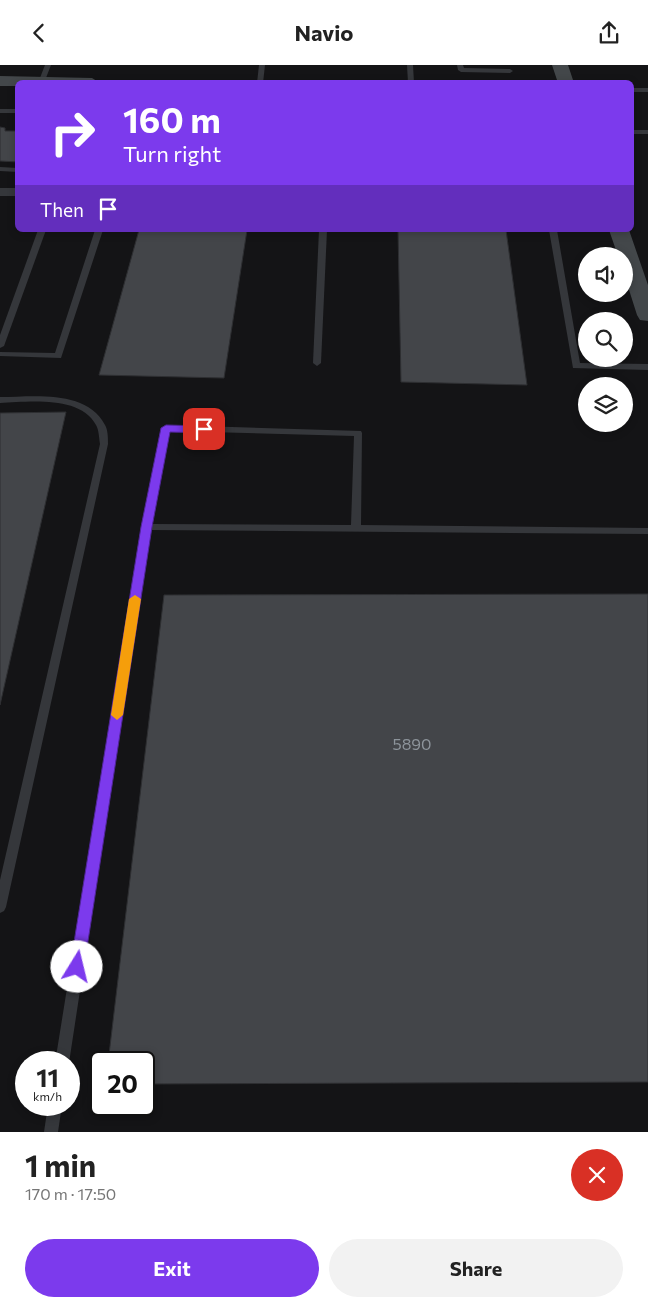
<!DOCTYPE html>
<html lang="en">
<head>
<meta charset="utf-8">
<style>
	body { margin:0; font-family:Commissioner,sans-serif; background:#f2f2f2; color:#222; height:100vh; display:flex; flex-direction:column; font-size:19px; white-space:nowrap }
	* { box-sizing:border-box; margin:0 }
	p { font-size:16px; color:#767676 }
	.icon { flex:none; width:28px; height:28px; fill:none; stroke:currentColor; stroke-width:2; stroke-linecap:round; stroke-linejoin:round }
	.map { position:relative; height:1067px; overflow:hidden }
	.sheet { display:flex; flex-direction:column; background:#fff; flex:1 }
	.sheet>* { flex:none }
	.hud { position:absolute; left:15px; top:15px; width:619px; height:152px; border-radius:8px; box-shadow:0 2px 8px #0003; background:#7c3aed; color:#fff; overflow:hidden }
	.fabs { position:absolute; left:578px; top:182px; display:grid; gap:10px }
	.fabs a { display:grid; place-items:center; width:55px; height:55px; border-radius:50%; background:#fff; box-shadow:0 2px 8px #0003; font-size:25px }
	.speed { position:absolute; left:15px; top:986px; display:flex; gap:10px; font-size:25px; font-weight:700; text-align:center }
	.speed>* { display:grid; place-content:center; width:65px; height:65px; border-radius:50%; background:#fff; box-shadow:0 2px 8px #0003; line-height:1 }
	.speed small { font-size:12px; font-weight:400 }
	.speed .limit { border:2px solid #111; border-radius:8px; background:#fff; color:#111 }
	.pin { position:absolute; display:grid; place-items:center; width:42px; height:42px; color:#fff; margin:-21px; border-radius:10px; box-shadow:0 2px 8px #0006 }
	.me { position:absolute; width:55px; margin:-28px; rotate:9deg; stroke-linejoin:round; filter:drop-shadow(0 0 4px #0008) }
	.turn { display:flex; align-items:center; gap:18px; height:105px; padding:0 25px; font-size:22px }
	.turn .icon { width:65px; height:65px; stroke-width:2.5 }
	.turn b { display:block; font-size:35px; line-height:42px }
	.then { display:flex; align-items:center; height:48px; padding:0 25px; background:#0003; gap:10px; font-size:19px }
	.round { display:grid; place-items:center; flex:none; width:52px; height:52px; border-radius:26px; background:#f2f2f2 }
	.overview { display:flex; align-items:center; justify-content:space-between; height:85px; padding:0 25px }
	h1 { font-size:30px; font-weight:700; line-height:38px }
	.action { display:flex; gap:10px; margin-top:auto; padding:10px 25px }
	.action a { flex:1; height:58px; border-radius:30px; background:#7c3aed; color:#fff; font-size:20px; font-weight:700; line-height:58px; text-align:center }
	.action a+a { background:#f2f2f2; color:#222 }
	header { display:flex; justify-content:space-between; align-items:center; height:65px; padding:0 25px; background:#fff; font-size:22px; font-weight:700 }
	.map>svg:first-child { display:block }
	.building { fill:#434549; stroke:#2e2f32 }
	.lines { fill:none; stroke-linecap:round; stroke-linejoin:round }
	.lane { fill:#35373b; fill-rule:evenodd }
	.street { fill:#35373b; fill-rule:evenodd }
	.secondary { fill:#43474a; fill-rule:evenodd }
	.route { fill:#7c3aed; stroke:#51269a }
	.slow { fill:#f59e0b }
	.labels { text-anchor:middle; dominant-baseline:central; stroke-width:4; stroke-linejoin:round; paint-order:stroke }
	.number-label { font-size:16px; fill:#8d949b }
</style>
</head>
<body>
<header><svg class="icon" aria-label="back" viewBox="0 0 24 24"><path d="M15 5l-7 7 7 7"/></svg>Navio<svg class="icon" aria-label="share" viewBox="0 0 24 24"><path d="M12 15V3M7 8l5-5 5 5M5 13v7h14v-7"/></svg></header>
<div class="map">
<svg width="648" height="1067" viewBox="0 0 648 1067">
	<rect width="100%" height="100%" fill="#141416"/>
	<g class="building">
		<path d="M0,62l5,1v3h13v31l-18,-1z"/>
		<path d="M139,165h108l-23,148 -125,-3z"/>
		<path d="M398,165h108l21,155 -126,-3z"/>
		<path d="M66,347l-66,293v-292z"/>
		<path d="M648,529v488l-504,2v-21h-36l56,-468z"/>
	</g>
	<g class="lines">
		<g class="lane">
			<path d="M45,0h6l-7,18h-6z"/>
			<path d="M259,0h6l-2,18h-6z"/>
			<path d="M407,0h6l1,18h-6z"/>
			<path d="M457,0h6l1,3 46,1 3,2 -3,2 -49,-1 -3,-2z"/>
			<rect x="631" y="23" width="17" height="4"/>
			<rect x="0" y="44" width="18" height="4"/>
			<rect x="631" y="65" width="17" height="4"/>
			<path d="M0,102l18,1v4l-18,-1z"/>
			<path d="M38,165h8l-42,116 -4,2v-13z"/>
			<path d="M95,165h8l-42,128 -61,-2v-4l55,1z"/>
			<path d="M319,165h8l-6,133 -4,3 -4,-3z"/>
			<path d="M549,165h8l23,133 68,1v6l-75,-2z"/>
			<path d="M0,332c34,0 86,-8 105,28 3,5 3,13 3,19l-102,463 -2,4 -4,2v-33l100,-436c-1,-6 -1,-14 -4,-19 -16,-30 -68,-23 -96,-22z"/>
			<path d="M166,360l195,6 1,2 -1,92 287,3v6l-498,-4 -81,533h-14l86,-536 21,-99zM170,366l184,5 -3,89 -200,-1z"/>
			<path d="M48,1040h14l-4,27h-14z"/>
		</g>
		<rect class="street" x="0" y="123" width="18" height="8"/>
		<g class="secondary">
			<path d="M552,0h16l6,18h-16z"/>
			<path d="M0,11l92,2 8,5h-82v3h-18z"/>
			<path d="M609,165h20l19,55v36l-8,-1 -3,-5 -13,-41v-18h-6z"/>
		</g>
	</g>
	<path class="route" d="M166,360l38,1 5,3 -5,4 -34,-1 -18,95 -68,440 -2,5 -5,2 -5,-2 -2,-5 71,-440 20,-99z"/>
	<path class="slow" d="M135,530l6,4 -18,116 -6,5 -6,-5 18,-116z"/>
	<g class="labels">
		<g class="number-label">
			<text x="412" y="678">5890</text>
		</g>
	</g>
</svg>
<div class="fabs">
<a><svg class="icon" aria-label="sound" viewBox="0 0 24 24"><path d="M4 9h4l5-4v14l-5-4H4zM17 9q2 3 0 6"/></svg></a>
<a><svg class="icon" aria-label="search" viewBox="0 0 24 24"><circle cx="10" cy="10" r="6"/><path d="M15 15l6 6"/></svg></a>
<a><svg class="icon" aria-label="layers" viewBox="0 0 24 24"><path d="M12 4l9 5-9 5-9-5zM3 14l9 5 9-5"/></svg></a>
</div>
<div class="speed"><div>11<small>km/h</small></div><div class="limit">20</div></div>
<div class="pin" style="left:204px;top:364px;background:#d93025"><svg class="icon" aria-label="arrive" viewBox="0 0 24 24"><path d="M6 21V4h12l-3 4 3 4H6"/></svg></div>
<svg class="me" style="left:77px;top:902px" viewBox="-20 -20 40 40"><circle r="19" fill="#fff"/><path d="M0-13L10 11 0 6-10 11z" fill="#7c3aed"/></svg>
<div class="hud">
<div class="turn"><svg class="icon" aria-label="right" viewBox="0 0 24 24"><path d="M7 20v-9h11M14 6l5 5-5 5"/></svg><div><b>160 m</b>Turn right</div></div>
<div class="then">Then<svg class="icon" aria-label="arrive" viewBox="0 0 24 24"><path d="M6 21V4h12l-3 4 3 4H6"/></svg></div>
</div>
</div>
<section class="sheet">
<div class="overview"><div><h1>1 min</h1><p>170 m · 17:50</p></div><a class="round" style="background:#d93025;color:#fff"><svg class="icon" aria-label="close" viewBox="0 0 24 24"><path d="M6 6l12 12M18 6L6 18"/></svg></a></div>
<div class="action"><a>Exit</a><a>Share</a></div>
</section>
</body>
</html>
